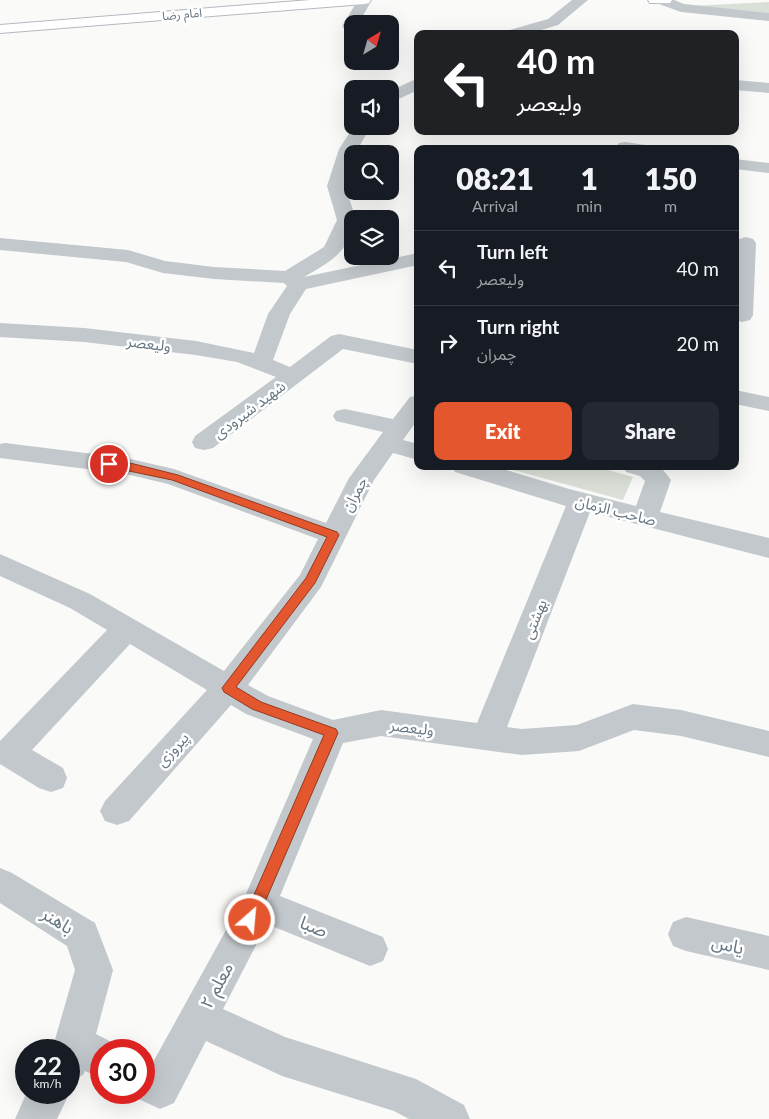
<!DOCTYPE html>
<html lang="en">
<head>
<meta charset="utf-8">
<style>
	body { margin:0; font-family:Lato,"Noto Sans Arabic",sans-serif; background:#242831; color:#f1f3f6; height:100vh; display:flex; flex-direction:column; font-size:19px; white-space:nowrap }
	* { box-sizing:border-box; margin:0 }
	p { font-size:16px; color:#9ea1a6 }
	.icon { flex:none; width:28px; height:28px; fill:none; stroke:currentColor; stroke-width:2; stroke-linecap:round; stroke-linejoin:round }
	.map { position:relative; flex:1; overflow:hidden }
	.details { position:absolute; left:414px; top:145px; width:325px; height:325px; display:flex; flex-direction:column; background:#171b24; border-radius:10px; box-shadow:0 5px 20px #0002 }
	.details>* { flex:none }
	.hud { position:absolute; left:414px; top:30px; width:325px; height:105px; border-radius:10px; box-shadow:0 5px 20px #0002; background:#202124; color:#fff; overflow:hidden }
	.needle { width:32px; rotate:37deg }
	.controls { position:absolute; left:344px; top:15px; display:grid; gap:10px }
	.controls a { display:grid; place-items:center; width:55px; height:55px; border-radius:10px; background:#171b24; box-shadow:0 5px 20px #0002; font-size:25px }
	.speed { position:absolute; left:15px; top:1039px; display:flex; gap:10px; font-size:25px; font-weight:700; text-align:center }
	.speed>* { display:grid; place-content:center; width:65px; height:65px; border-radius:50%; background:#171b24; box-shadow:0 5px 20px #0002; line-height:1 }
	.speed small { font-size:12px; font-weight:400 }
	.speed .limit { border:8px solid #d22; background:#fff; color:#111 }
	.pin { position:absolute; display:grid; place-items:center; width:42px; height:42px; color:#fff; margin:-21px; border:2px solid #fff; border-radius:50%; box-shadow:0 1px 5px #0007 }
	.me { position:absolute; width:55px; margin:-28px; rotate:27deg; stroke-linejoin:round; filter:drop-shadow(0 0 4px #0008) }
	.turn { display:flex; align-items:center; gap:18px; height:105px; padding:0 20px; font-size:22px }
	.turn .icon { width:65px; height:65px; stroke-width:2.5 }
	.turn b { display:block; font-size:35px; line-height:42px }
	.eta { display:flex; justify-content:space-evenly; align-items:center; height:85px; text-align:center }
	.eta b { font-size:30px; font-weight:800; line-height:35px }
	.primary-button { display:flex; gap:10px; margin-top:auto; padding:10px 20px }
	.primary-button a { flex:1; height:58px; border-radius:10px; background:#e4572e; color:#fff; font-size:20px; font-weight:800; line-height:58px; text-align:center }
	.primary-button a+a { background:#242831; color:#f1f3f6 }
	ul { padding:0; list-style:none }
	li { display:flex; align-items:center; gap:15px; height:75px; padding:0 20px; border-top:1px solid #363941 }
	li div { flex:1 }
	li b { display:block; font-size:19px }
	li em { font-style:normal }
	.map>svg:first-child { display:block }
	.green { fill:#dadfd7 }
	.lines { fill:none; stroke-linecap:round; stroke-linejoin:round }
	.secondary-casing { stroke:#b3babf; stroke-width:2 }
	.street { fill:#c3c8cc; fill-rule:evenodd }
	.secondary { fill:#fff; fill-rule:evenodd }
	.route { fill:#e4572e; stroke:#94391e }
	.labels { text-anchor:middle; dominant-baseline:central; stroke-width:5; stroke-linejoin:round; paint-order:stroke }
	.far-street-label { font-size:12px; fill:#657683; stroke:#fff }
	.street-label { font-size:15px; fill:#657683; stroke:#fff }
	.near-street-label { font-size:18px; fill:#657683; stroke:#fff }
</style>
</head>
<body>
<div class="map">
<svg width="769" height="1119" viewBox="0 0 769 1119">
	<rect width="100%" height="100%" fill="#fafaf8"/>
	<g class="green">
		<path d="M769,2v11l-78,-7z"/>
		<path d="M499,466h95l39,11 -10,23z"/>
	</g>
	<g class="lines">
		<defs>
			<g id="secondary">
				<path d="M310,0h61l-2,3 -5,1 -364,29v-8z"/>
				<path d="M648,0h24l-2,3h-20z"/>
			</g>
		</defs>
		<use href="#secondary" class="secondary-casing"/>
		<g class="street">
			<path d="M358,0h14l-14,24h-6v6l-8,-1 -2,-3z"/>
			<path d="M572,0h16l-30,25 -30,9h-24l2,-3 42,-12z"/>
			<path d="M654,0h20l10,4 85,9v8l-88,-9 -25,-9z"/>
			<path d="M418,78v12l-28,13v-12z"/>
			<path d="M735,80l34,3v10l-34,-3z"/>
			<path d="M354,126h17l-16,28h-3v9l-7,23 11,33h-4c0,33 -23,43 -48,58l114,-24v12l-112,24 -16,25 -17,46 17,7 41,-31 8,-2 79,16v14l-75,-15 -130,99 -9,2 -9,-2 -3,-6 3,-6 81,-59 -39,-15 -41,-7 -112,-13 -84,-5v-14l84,5 112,13 58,12 14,-39 19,-28 -3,-3 -70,-4 -51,-6 -37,-11 -126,-12v-12l128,12 37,11 49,6 71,4 39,-24 13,-27 -10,-34 12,-37z"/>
			<path d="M625,142l21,3 3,4h-32l-1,-2 3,-4z"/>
			<path d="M735,159l34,4v10l-34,-4z"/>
			<path d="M746,237l7,2 3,4 -3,72 -3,5 -8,2 -7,-2c0,-16 -4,-70 4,-81z"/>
			<path d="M735,390l34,7v14l-34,-7z"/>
			<path d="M418,395v24l-15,21 15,4v16l-25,-7 -19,27 -53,107 -73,98 20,11 65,24 48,-10 96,13 89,-217 -111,-34 -3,-6h41l76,23 67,17 9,-25 -5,-5 -14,-4 -3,-6h37l11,14 -11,32 109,26v20l-179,-46 -83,215 15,2 55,-4 56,-21 48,6 88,21v26l-88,-21 -47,-6 -55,21 -57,4 -141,-19 -38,7 -63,153 103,41 5,12 -5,12 -13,5 -103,-42 -44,85 62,28 131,42 48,26 6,14h-61l-15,-8 -112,-35 -76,-35 -32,62 -14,6 -30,-14 -1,-3h15v-31l8,3 94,-170 67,-155 -67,-25 -15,-9 -102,116 -12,4 -12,-4 -5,-10 5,-10 102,-111 -77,-46 -98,106 31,18 4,10 -4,10 -12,4 -12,-4 -39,-24v-23l107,-111 -37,-22 -70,-32v-22l90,40 134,77 76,-96 18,-36 -150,-55 -42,-10 -126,-16v-14l5,-1 121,15 48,11 152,54 23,-45 34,-46 -47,-11 -3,-5 3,-5 9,-2 48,10 17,-22z"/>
			<path d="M0,868l12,5 83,50 18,47 -17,64 19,10 2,6h-16v28l-16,-7 -2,4 -14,6v-31h-17l23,-80 -8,-24 -67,-43z"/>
			<path d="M686,917l83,19v34l-83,-19 -13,-5 -5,-12 5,-12z"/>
			<path d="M69,1089l1,3 -13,27h-42l12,-27h42z"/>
		</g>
		<use href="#secondary" class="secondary"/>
	</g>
	<path class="route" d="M109,460l17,2 52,13 159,57 2,3 -24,48 -79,104 25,15 75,27 2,4 -83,192 -5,2 -5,-2 -2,-5 81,-185 -72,-26 -28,-17 -2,-4 84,-110 21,-41 -155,-57 -67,-14 -1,-2 1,-3z"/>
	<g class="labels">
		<g class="far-street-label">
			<text transform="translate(182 14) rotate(-5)">امام رضا</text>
		</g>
		<g class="street-label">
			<text transform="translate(149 343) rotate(7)">ولیعصر</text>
			<text transform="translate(249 409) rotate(-37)">شهید شیرودی</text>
			<text transform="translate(354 494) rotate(-62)">چمران</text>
			<text transform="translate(616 510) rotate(14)">صاحب الزمان</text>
			<text transform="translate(534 619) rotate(-68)">بهشتی</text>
			<text transform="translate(412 727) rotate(7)">ولیعصر</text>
			<text transform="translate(172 749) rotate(-48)">پیروزی</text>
		</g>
		<g class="near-street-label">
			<text transform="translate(58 920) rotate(32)">باهنر</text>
			<text transform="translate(314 926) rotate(22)">صبا</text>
			<text transform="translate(728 944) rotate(13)">یاس</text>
			<text transform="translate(216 985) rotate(-62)">معلم ۲</text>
		</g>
	</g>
</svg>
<div class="controls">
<a><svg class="needle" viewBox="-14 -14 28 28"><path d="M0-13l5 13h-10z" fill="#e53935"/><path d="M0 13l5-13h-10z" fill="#9ea1a6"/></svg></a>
<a><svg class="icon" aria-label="sound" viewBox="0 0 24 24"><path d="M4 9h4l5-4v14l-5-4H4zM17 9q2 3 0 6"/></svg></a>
<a><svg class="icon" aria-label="search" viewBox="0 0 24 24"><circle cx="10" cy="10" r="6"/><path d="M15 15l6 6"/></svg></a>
<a><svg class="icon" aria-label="layers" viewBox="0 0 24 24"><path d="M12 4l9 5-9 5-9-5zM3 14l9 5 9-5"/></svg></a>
</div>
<div class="speed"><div>22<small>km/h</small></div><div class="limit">30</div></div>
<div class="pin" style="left:109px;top:464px;background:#d93025"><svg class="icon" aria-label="arrive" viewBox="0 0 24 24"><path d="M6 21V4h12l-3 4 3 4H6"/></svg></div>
<svg class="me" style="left:250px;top:920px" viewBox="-20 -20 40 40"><circle r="17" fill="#e4572e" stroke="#fff" stroke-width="3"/><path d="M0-11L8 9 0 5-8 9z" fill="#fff"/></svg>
<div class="hud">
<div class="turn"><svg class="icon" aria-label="left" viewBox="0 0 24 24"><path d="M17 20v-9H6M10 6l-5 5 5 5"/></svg><div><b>40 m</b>ولیعصر</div></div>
</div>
<section class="details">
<div class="eta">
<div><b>08:21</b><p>Arrival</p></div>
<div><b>1</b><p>min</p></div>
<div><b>150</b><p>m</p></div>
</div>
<ul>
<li><svg class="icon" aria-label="left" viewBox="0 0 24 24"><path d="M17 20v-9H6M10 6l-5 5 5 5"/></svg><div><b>Turn left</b><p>ولیعصر</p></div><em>40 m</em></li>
<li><svg class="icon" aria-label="right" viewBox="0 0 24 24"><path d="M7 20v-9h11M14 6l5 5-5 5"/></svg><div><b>Turn right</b><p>چمران</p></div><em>20 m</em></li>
</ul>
<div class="primary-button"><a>Exit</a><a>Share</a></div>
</section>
</div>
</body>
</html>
